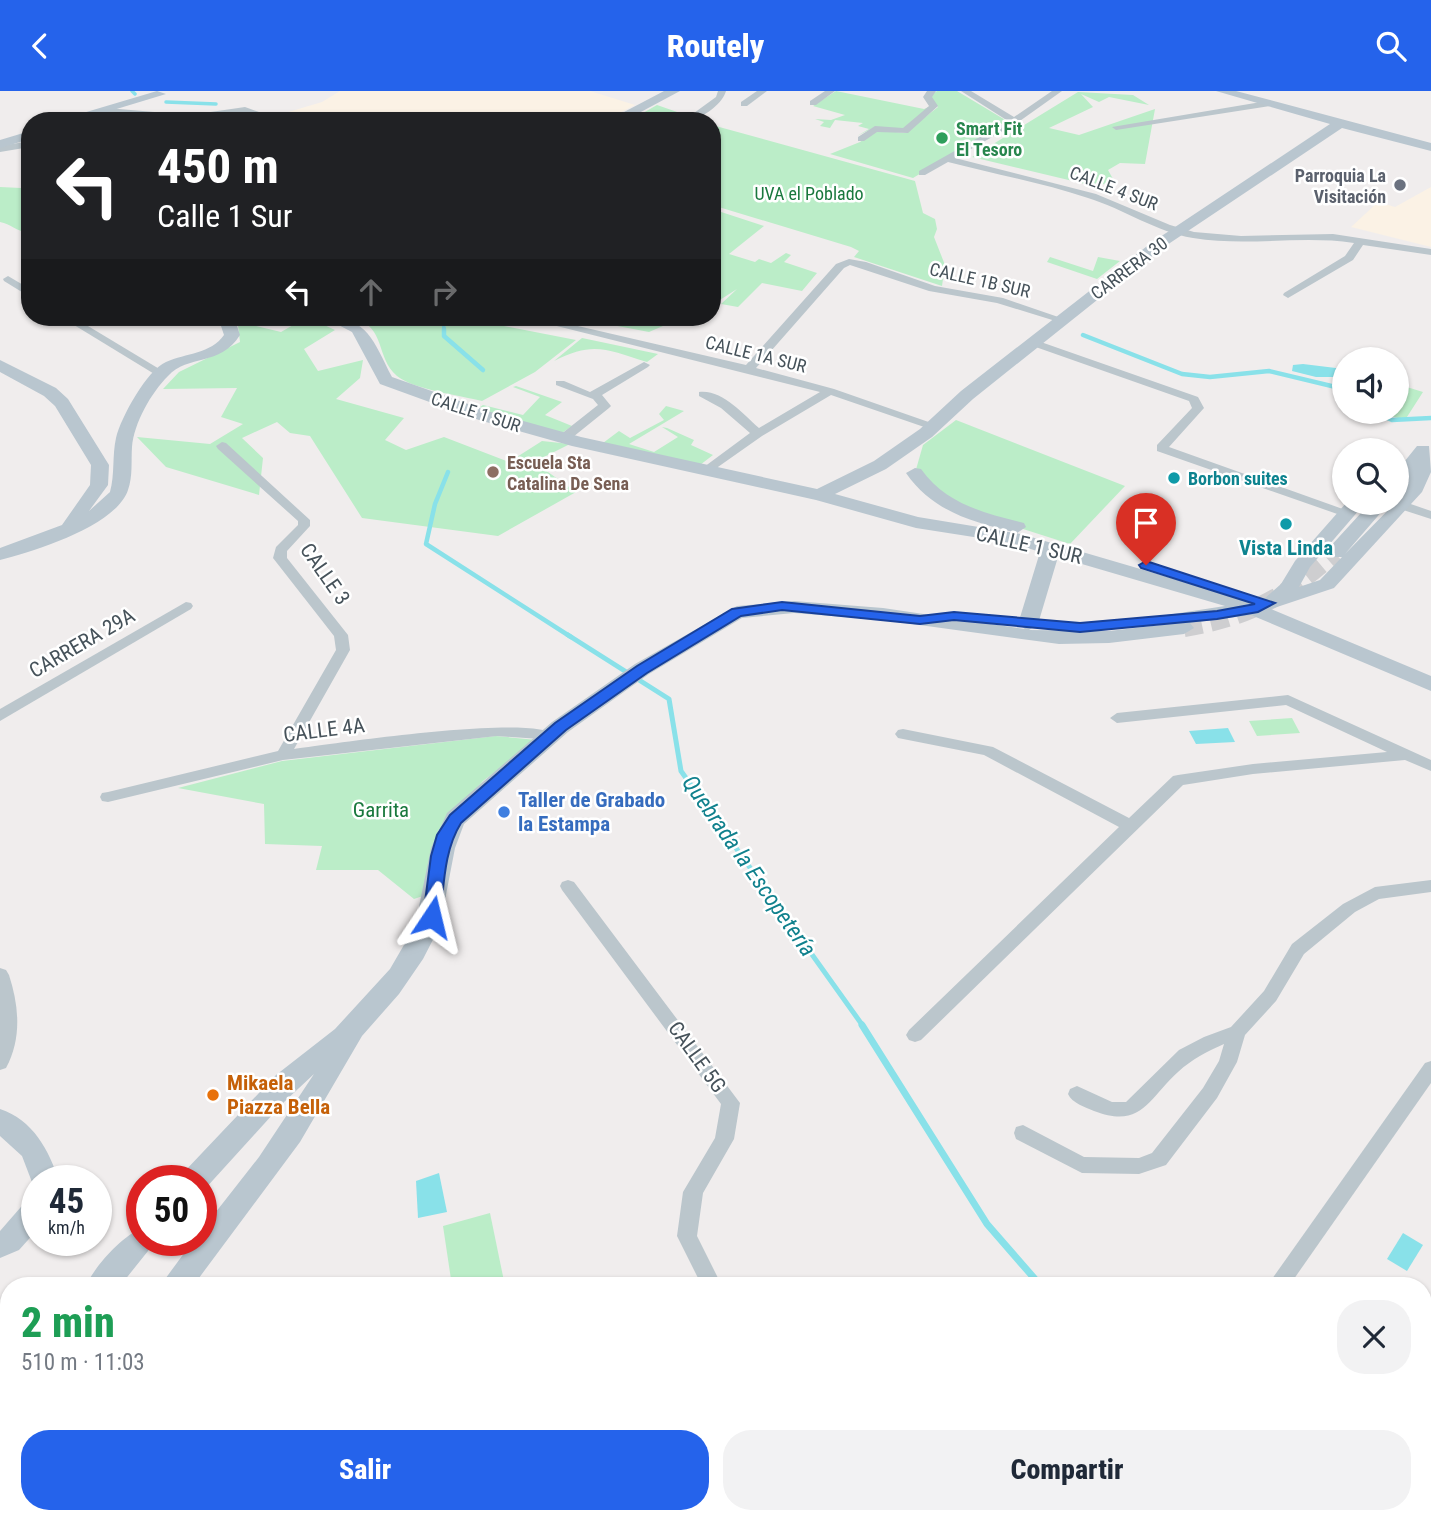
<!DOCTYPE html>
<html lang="es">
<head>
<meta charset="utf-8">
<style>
	body { margin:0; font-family:"Roboto Condensed",sans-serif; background:#f2f2f3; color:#1f2937; height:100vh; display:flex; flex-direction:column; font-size:26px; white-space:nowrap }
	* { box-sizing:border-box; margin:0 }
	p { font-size:23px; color:#747a83 }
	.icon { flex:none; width:38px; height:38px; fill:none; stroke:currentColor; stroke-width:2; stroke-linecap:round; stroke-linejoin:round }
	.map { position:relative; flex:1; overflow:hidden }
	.panel { position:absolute; left:0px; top:1186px; width:1432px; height:247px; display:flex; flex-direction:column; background:#fff; border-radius:28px 28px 0 0; box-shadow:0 2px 5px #0004 }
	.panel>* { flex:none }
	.guide { position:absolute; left:21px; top:21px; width:700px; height:214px; border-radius:28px; box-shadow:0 2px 5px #0004; background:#202124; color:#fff; overflow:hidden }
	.tools { position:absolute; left:1332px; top:256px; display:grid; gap:14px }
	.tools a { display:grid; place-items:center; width:77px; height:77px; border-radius:50%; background:#fff; box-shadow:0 2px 5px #0004; font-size:35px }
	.speed { position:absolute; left:21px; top:1074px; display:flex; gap:14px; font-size:35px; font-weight:700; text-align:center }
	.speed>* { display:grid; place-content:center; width:91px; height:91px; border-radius:50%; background:#fff; box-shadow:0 2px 5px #0004; line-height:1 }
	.speed small { font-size:18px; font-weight:400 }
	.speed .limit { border:10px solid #d22; background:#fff; color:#111 }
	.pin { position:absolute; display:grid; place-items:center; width:60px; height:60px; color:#fff; margin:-72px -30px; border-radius:50% 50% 50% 0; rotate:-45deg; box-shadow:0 0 7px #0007 }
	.pin .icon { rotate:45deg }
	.me { position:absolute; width:77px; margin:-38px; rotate:10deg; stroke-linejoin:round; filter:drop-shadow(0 0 5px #0008) }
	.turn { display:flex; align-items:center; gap:24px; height:147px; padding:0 21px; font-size:32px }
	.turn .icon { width:91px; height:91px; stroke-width:2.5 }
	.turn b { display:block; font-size:49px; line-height:60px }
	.lanes { display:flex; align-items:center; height:66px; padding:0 21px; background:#0003; justify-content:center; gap:35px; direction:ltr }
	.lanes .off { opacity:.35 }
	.round { display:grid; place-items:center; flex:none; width:74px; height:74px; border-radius:28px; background:#f2f2f3 }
	.headline { display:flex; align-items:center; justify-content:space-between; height:119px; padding:0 21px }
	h1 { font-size:42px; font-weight:800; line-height:52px; color:#1e9e55 }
	.cta { display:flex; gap:14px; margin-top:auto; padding:14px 21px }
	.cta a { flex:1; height:80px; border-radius:28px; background:#2563eb; color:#fff; font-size:28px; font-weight:800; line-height:80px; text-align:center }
	.cta a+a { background:#f2f2f3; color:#1f2937 }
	header { display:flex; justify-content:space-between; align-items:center; height:91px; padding:0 21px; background:#2563eb; color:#fff; font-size:32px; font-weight:800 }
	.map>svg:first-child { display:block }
	.commercial { fill:#fbf2e5 }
	.green { fill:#bbedc8 }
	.water { fill:#89e1e9 }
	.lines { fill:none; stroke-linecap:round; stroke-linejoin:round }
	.stream-far3 { stroke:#89e1e9; stroke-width:3.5 }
	.stream-far2 { stroke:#89e1e9; stroke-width:4.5 }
	.stream-far1 { stroke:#89e1e9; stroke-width:5 }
	.stream { stroke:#89e1e9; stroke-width:7 }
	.secondary-tunnel { stroke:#ceced0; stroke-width:18; stroke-dasharray:18 9; stroke-linecap:butt }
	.street { fill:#bbc6cc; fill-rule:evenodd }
	.secondary { fill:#b9c6cf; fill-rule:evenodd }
	.route { fill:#2563eb; stroke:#184099; stroke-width:2 }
	.leisure-dot { fill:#2e9e5b; stroke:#fff; stroke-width:2.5 }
	.worship-dot { fill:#6b7280; stroke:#fff; stroke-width:2.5 }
	.education-dot { fill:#8d6e63; stroke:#fff; stroke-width:2.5 }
	.culture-dot { fill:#0f9aa8; stroke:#fff; stroke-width:2.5 }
	.shop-dot { fill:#3f7fe0; stroke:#fff; stroke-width:2.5 }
	.food-dot { fill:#e8710a; stroke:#fff; stroke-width:2.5 }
	.labels { text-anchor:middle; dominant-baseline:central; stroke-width:5; stroke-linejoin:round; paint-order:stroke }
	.far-leisure-label { font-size:18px; font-weight:bold; fill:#27864d; stroke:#fff; text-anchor:start }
	.far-worship-label { font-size:18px; font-weight:bold; fill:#5b616d; stroke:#fff; text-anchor:end }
	.far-street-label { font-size:18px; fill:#46525a; stroke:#fff }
	.far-park-label { font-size:18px; fill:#19783d; stroke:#fff }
	.far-education-label { font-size:18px; font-weight:bold; fill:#785e54; stroke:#fff; text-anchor:start }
	.far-culture-label { font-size:18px; font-weight:bold; fill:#0d838f; stroke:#fff; text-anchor:start }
	.street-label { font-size:21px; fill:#46525a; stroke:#fff }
	.culture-label { font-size:21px; font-weight:bold; fill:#0d838f; stroke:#fff }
	.shop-label { font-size:21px; font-weight:bold; fill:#366cbe; stroke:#fff; text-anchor:start }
	.park-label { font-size:21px; fill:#19783d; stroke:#fff }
	.food-label { font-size:21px; font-weight:bold; fill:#c56008; stroke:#fff; text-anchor:start }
	.water-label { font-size:23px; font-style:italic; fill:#10818d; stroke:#fff }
</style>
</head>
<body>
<header><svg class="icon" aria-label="back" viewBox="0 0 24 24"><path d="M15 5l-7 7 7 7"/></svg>Routely<svg class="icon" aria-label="search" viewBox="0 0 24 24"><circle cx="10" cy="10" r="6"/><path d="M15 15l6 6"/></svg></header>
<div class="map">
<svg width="1431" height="1432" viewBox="0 0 1431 1432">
	<rect width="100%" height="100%" fill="#f0eded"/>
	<g class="commercial">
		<path d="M340,0h250l45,14 -31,16h-379l60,-8 37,-11z"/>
		<path d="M1431,96v60l-80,-20 27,-25 17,5z"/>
	</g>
	<g class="green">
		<path d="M836,0l88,18 7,-3 -30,25 -26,-4 -18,9 12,-7 -11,-3 5,-3 -28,-3 -5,8 -10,-2 4,-4 -9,-3 16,1 14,-5 -32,-9z"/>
		<path d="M937,0h20l50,30 -94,57 -83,-24 30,-12 17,-12 28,3 33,-26 -8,-11z"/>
		<path d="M1078,1l55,3 16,10 -40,-8 -10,5 -18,-8 12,13 -44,21 30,7 76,-26 -10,55 -25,-1 -12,7 5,9 -15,8 -126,-30z"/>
		<path d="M657,14l46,16h-74z"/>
		<path d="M712,34l203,56 8,32 12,6 2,10 -3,8 11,28 -3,21 -88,-29 5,-6 -8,-4 -139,-42z"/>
		<path d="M0,96l21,1 9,5v40c-15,-2 -19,-9 -30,-11z"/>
		<path d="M712,118l52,17 -35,28 26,8 4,-3 12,4 15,-10 5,2 -7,7 33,11 -15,18 -40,-8 -24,24 -17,-3 16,-15 -25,16z"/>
		<path d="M1050,166l43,14 5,-14 22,4 -23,18 -50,-17z"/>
		<path d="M237,226h12l-5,6 37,9 26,-15 28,13 -31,19 14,22 45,-11 -3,18 -24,21 68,19 -19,22 21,10 38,-13 65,25 33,-21 28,3 -36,18 42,30 -78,44 -136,-18 -52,-82 -20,-3 -13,-11 -35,16 21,20 -4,37 -93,-28 -29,-30 73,7 33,-20 -22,-7 16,-29 -74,1 16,-17 61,-30z"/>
		<path d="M353,226h130l16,8 77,15 -41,32 -53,29c-20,-5 -70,-12 -85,-25 -22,-19 -10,-48 -44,-59z"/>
		<path d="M570,226h114l-35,15z"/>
		<path d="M582,247l76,16 -11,8c-41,-13 -54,-21 -93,-1z"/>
		<path d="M1397,293l26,8 -18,28 -31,-9h22z"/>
		<path d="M516,295l46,16 -17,13 27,11 -10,7 -63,-17 -19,-9 3,-2 40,10 17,-18 -27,-10z"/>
		<path d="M666,315l18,5 -55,33 25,8 24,-15 -16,-10 5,1 27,12 -3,5 22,10 -13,10 -127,-27 30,5 16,-12 11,7 34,-18 -5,-6z"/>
		<path d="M956,329l169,66 -55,58 -110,-35 -45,-36 8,-28z"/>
		<path d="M1292,627l8,15 -43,3 -8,-15z"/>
		<path d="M496,645l41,4 -54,41 -45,50 -6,62 -18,6 -36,-29h-62l6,-24 -57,-2 -1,-40 -86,-16 104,-27z"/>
		<path d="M490,1122l15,73h-53l-9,-60z"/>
	</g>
	<g class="water">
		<path d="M1303,273l41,5v8h-28l-24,-6 1,-6z"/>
		<path d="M1228,637l7,14 -39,2 -7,-13z"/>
		<path d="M439,1082l8,39 -29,6 -2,-37z"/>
		<path d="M1403,1142l20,12 -16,26 -20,-12z"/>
	</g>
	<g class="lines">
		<g class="stream-far3">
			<path d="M132,0l3,3"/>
			<path d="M166,11l50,2"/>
			<path d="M443,226l1,14"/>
		</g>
		<g class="stream-far2">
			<path d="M444,238v7l39,34"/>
			<path d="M1083,244l99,39 28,3 59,-6 75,18"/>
			<path d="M1371,320l21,9 39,-2"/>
			<path d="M448,381l-13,32 -9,40 145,93"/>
		</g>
		<path class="stream-far1" d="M568,544l101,64 12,72 182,255"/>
		<g class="stream">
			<path d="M862,934l125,199 54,62"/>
			<path d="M1247,1424l9,8"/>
		</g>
		<path class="secondary-tunnel" d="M1184,537c66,-11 101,-31 151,-75"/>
		<g class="street">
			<path d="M718,0h8c-4,15 -28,30 -43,30l33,-24z"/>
			<path d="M757,0h10l-20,15h-6v-4z"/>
			<path d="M825,0h10l-19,14h-6v-4z"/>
			<path d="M927,0h9l-4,6 6,9 -30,27 -31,-1 -13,9h-6v-4l17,-11 28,2 26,-22 -6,-9z"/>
			<path d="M961,0h10l43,26 38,-26h10l-45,32 -62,35 141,36 74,31 24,7 47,4 92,-2 98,15v6l-68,-10 -10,15 -65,38 -5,-3 1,-2 61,-37 9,-13c-53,-8 -107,4 -161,-5 -37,-6 -69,-29 -105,-40 -45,-15 -94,-24 -140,-36l-23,13h-6v-4l89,-50z"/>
			<path d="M1267,10l4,3 -1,2 -154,24 -4,-3z"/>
			<path d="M245,16l14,5 -4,3 -10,-2 -55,8 -83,-7 -4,-3 4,-3 83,7z"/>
			<path d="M30,50v6l-30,5v-6z"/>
			<path d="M849,168l17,3 69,24 68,12 64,22 -5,3 -65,-20 -68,-12 -79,-26 -6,3 -88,100 78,21 106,37 -2,3h-8l-99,-34 -69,41 -54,38 -6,-4 2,-3 46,-34 -29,-25 -22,-12v-4c23,-3 44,22 60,36l61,-36 -299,-75h18l207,48 90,-101z"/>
			<path d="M8,185l22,13v8l-26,-16 -1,-2z"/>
			<path d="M61,226h12l93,56 -10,2z"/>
			<path d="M1030,250h8l160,56 6,11 -35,39 185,66 -6,4 -5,-1 -186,-65v-6l35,-37 -3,-7 -159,-56z"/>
			<path d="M644,271l6,3 -2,2 -46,28 9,11 -2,2 -41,33h-8v-6l38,-30 -5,-6 -37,-14v-4h8l26,11z"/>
			<path d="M222,351l4,1 84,77v6l-23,25v7l61,77 2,15 -56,99c39,-5 242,-36 263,-13l-3,4 -57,-4 -214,24 -175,42 -6,-1 -2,-4 2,-4 6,-1 170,-41 58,-101 -2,-14 -61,-78 3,-11 22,-22v-4l-80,-72 -2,-3z"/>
			<path d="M1402,410l29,10v8l-34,-11v-6z"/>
			<path d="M186,511l5,1 2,3 -2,3 -191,112v-12z"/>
			<path d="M1288,604l143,65v11l-26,-11 -152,14 -70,11 -262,255 -6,2 -6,-2 -3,-5 3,-5 210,-203 -135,-72 -86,-17 -3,-4 3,-4 5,-1 90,18 136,71 44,-42 5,-1 75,-11 134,-12 -101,-47 -169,18 -7,-5 7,-5z"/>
			<path d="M568,789l6,2 166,221 -6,36 -31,54 -6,43 25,50h-20l-25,-50 6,-44 32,-54 6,-34 -159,-214 -2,-4 2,-4z"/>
			<path d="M1431,789v12l-52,7 -24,13 -51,42 -28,47 -31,34 -8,27 -20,36 -51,67 -27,9 -57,-1 -66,-34 -2,-6 2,-6 7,-2 61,32 55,1 13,-5 51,-65 16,-27 5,-17c-16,7 -32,15 -46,28 -30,27 -36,57 -84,39 -9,-4 -22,-8 -26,-17l2,-5 7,-3 35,16h14l53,-52 25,-13 27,-10 33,-36 28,-47 51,-40 32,-17z"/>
			<path d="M0,877l6,2 3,5c10,31 13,63 -3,93l-6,2z"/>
			<path d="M1431,970v22l-142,203h-22l158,-223z"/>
			<path d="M623,1424h23l-3,8h-22z"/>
			<path d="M953,1424h27l3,8h-27z"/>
		</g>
		<g class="secondary">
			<path d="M157,0l9,3 -89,27h-21z"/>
			<path d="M664,0h16l-56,30h-17z"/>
			<path d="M1216,0h20l195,52v8l-89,-23 -181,121 -188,150 -41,38 -46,32 -51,25 83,23 103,17 232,68 11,-3 17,-15 14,-23 52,-59h19l-56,65 -11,20 21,-7 22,-23h-14l-3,-4 3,-4 43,-47h19l-45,52 51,-52 14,-23 -8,10 -6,1v-18l21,-26h12l2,26 -9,20 -88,96 -63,21 160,67v15l-180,-76 -61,8 4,5 -10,6 -75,9 -50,1 -176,-24 -89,-7 -52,5 -93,56 -81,58 -104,92 -9,24 -15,78 -17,33 -24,35 -37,42 -62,106 -107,144h-33l33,-45h8v-10l58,-74 55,-83 -31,29 -79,87h-3v-9h-21l4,-9 92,-97 59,-46 55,-60 25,-43 16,-78 16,-35 105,-91 83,-58 102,-58 57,-5 89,7 142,21 -7,-5 22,-72 -28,-9 -96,-15 -100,-28 -244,-54 -93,-26 -99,-36 -28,-52 -29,-15c46,0 50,24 69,60l99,35 90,25 236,52 57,-28 46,-32 41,-38 190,-148 179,-119zM1058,466l167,49 -65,10 -3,4 4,5 -52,6 -80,-1 9,-6z"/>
			<path d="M30,40v8l-30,9v-8z"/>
			<path d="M218,226h16l6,18c-20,32 -52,19 -72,41 -17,17 -34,47 -36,71 -1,14 1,29 -4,43 -12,36 -93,61 -128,70v-12l62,-23 28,-40 1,-20 -36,-59 -11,-10 -44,-24v-12l56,28 12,11 41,66 -1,20 -19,26 21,-19c5,-18 2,-36 6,-54 5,-21 31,-68 50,-76 20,-9 45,-8 58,-27z"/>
			<path d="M915,377l6,1c25,35 63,44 103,54l2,4 -9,6c-44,-11 -84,-21 -111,-60z"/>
			<path d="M0,1018c33,11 49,41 59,72h-22l-2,9 -13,-34 -22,-20z"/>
			<path d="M37,1106v33l-18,20 -19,8v-27l27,-31z"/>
			<path d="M142,1137v13h14l-36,45h-34c8,-19 36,-50 56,-58z"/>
			<path d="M0,1268l9,4v45l-7,3z"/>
			<path d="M58,1424h33l1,8h-34z"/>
		</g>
	</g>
	<path class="route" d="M1146,470l129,42 -17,9 -41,7 -137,13 -126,-12 -34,4 -138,-14 -41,6 -94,57 -81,57 -105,93c-17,27 -17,62 -21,94l-8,6 -9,-6 8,-61 6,-21 13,-20 105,-92 82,-57 95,-57 50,-7 138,14 34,-4 126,11 137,-12 38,-7 -114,-36 -2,-3z"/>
	<circle class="leisure-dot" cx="942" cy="47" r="7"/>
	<circle class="worship-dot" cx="1400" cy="94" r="7"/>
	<circle class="education-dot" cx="493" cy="381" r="7"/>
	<g class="culture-dot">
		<circle cx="1174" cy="387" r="7"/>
		<circle cx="1286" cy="433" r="7"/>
	</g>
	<circle class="shop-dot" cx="504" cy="721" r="7"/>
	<circle class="food-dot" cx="213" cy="1004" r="7"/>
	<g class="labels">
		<g class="far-leisure-label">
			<text x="956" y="37">Smart Fit<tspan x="956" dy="21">El Tesoro</tspan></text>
		</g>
		<g class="far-worship-label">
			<text x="1386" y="84">Parroquia La<tspan x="1386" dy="21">Visitación</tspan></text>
		</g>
		<g class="far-street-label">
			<text transform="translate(1114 97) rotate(21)">CALLE 4 SUR</text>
			<text transform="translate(1129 177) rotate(-37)">CARRERA 30</text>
			<text transform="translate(980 189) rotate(13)">CALLE 1B SUR</text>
			<text transform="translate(756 263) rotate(14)">CALLE 1A SUR</text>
			<text transform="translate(476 321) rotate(18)">CALLE 1 SUR</text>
		</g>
		<g class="far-park-label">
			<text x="809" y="102">UVA el Poblado</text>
		</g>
		<g class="far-education-label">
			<text x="507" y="371">Escuela Sta<tspan x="507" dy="21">Catalina De Sena</tspan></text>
		</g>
		<g class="far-culture-label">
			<text x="1188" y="387">Borbon suites</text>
		</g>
		<g class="street-label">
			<text transform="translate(1029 454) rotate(13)">CALLE 1 SUR</text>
			<text transform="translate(325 483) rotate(55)">CALLE 3</text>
			<text transform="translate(82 552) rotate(-30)">CARRERA 29A</text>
			<text transform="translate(324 639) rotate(-7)">CALLE 4A</text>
			<text transform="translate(697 966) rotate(54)">CALLE 5G</text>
		</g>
		<g class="culture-label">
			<text x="1286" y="457">Vista Linda</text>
		</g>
		<g class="shop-label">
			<text x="518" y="709">Taller de Grabado<tspan x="518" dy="24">la Estampa</tspan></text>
		</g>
		<g class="park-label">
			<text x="381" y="719">Garrita</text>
		</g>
		<g class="food-label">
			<text x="227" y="992">Mikaela<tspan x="227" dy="24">Piazza Bella</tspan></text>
		</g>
		<g class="water-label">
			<text transform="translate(749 775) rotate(55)">Quebrada la Escopetería</text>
		</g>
	</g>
</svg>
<div class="tools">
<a><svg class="icon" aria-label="sound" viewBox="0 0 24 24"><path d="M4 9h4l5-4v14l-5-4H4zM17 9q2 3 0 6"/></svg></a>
<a><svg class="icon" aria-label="search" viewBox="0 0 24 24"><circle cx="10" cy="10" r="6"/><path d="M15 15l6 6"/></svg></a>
</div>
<div class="speed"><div>45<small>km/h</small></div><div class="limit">50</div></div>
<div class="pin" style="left:1146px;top:474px;background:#d93025"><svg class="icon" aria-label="arrive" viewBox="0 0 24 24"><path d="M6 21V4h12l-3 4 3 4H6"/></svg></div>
<svg class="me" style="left:432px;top:826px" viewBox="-20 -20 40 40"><path d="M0-17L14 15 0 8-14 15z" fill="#2563eb" stroke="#fff" stroke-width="4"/></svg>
<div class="guide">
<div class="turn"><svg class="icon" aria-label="left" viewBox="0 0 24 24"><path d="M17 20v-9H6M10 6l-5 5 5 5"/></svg><div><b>450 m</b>Calle 1 Sur</div></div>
<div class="lanes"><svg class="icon" aria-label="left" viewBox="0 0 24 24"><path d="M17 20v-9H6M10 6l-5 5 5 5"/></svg><svg class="icon off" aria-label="ahead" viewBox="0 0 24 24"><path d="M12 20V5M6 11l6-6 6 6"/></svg><svg class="icon off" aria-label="right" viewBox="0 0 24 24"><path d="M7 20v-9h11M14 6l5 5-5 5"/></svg></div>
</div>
<section class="panel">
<div class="headline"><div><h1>2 min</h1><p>510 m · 11:03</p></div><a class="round"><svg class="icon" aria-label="close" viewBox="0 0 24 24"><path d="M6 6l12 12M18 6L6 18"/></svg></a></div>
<div class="cta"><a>Salir</a><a>Compartir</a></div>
</section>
</div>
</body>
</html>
